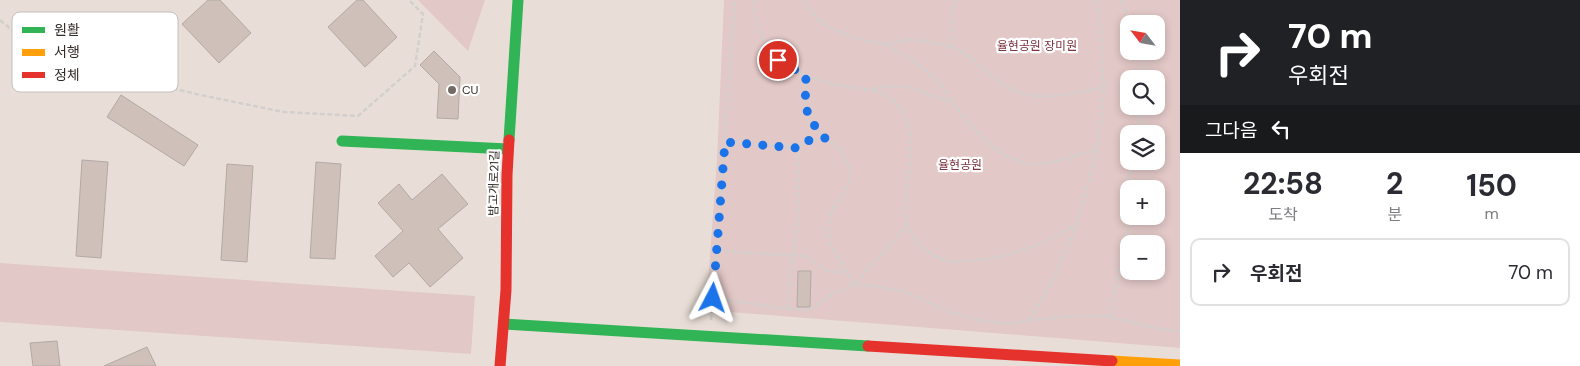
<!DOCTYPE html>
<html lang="ko">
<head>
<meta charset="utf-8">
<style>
	body { margin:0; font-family:"DM Sans","Noto Sans KR",sans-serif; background:#f2f2f3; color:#2b2b33; height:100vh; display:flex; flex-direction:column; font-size:19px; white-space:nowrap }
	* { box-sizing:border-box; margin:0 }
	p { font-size:16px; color:#7c7c81 }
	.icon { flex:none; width:28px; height:28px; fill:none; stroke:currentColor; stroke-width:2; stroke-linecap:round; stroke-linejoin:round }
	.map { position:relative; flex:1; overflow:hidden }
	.sheet { display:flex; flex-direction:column; background:#fff; width:400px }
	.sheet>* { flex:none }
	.banner { background:#202124; color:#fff; overflow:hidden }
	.needle { width:32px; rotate:301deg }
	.buttons { position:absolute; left:1120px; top:15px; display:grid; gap:10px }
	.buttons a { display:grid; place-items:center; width:45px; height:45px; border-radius:10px; background:#fff; box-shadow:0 2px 8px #0003; font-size:25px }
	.pin { position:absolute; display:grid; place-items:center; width:42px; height:42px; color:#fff; margin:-21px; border:2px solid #fff; border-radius:50%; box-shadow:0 1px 5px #0007 }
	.me { position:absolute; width:55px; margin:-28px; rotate:4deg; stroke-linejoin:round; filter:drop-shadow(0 0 4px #0008) }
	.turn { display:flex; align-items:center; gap:18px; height:105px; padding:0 25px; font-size:22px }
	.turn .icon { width:65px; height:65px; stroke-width:2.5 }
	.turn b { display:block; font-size:35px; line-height:42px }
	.then { display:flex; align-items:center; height:48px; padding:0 25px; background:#0003; gap:10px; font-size:19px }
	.eta { display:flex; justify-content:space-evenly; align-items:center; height:85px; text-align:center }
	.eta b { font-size:30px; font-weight:700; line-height:35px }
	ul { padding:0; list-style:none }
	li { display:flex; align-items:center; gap:15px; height:68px; margin:0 10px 8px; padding:0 15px; border:2px solid #e1e1e2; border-radius:10px }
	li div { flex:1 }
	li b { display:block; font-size:19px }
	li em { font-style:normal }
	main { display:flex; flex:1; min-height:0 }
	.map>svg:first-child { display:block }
	.green { fill:#e2c8c7; fill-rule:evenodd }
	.building { fill:#d0c0ba; stroke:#b2a9a5 }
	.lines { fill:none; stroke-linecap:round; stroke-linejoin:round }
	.path { stroke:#d2cfcd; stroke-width:2.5; stroke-dasharray:5 2.5; stroke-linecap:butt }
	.fast { stroke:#30b455; stroke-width:11 }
	.slow { stroke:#ff9f0a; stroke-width:11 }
	.jam { stroke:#e5322d; stroke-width:11 }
	.route { stroke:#1a73e8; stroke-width:9; stroke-dasharray:0 16.2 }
	.poi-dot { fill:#726a64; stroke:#fff; stroke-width:2 }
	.labels { text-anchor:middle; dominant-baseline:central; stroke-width:4.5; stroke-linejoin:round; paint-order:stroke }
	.park-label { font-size:12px; fill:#7a333f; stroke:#fff }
	.poi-label { font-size:12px; fill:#322b26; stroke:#fff; text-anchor:start }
	.street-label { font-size:12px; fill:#322b26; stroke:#fff }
	.key { fill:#fff; stroke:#c2bfbe; stroke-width:1 }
	.key-label { font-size:14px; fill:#322b26 }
</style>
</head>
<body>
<main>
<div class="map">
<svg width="1180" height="366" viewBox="0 0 1180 366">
	<rect width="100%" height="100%" fill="#e9ded7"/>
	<g class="green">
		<path d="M418,0h67l-17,51z"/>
		<path d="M724,0h456v348l-474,-38 11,-150zM1129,24h27v27h-27zM1129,79h27v27h-27zM1129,134h27v27h-27zM1129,189h27v27h-27zM1129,244h27v27h-27z"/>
		<path d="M0,263l475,33 -4,58 -471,-32z"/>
	</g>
	<g class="building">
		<path d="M208,0h12l31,33 -32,30 -37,-39z"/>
		<path d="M357,0h6l34,37 -32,30 -37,-40z"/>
		<path d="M434,51l26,26 -2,42 -21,-1 2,-34 -19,-19z"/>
		<path d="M121,95l77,50 -14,21 -77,-49z"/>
		<path d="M82,160l26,2 -7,96 -25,-2z"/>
		<path d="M316,162l25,2 -6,95 -25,-1z"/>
		<path d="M227,164l26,2 -6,96 -26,-2z"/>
		<path d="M442,174l26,30 -30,25 25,29 -33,29 -21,-24 -16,14 -18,-21 28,-25 -25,-28 21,-19 13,16z"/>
		<path d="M798,271h13l-1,36h-13z"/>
		<path d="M57,341l3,25h-27l-3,-23z"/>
		<path d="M147,347l9,19h-52z"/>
	</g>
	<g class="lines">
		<g class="path">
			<path d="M754,0c2,60 42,77 95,87 14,2 33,3 43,13 3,3 8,6 10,10 16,27 4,68 3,97 -1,23 12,41 32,50 4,1 7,3 11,4 23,2 56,-4 78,-12 17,-6 34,-16 51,-24"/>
			<path d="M804,0c3,4 5,9 8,13 13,17 51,29 72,31 7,0 15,-4 22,-4 12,-1 34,3 45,7 27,10 44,40 74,47 25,6 54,-3 79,-6"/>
			<path d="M1122,0l7,24"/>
			<path d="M0,20l12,10 72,37 112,27 88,18 74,4 57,-50 8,-52 -14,-14"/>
			<path d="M886,44c19,12 37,22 53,38 6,6 10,15 15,22 18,25 46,58 80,60 16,1 47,-10 63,-15"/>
			<path d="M951,47l2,-38 3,-9"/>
			<path d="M1139,51l7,21 -3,7"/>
			<path d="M806,76v37l8,14 11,11 16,12 9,20 -1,13 -19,31 -2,12 1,15 25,44 53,-60"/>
			<path d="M872,89l15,-3 22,1 44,16"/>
			<path d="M1136,106l4,17 1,11"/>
			<path d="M725,142l72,5"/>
			<path d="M1131,189l-3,-10 6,-18"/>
			<path d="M717,251l91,5 10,9 11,7h18"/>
			<path d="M713,298l74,11 21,1 7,-4 17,-12 22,-9 21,1 31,6 44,20 34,9 25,3 20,-4 47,-4h30l54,13 20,2"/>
			<path d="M787,309l11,-96 -1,-66 9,-6 19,-3"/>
			<path d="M1109,317l22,-101"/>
			<path d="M711,320l24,-320"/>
			<path d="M1029,320l23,-38 25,-57 20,-76 7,-61 -5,-75 -4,-13"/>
		</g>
		<g class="fast">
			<path d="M509,140l9,-140"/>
			<path d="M342,141l166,8"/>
			<path d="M504,324l364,22"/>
		</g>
		<path class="slow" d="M1112,361l68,4"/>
		<g class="jam">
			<path d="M868,346l244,15"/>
			<path d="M500,366l6,-76 1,-115 2,-35"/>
		</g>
	</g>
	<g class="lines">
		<path class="route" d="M713,298l12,-156 72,6 9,-7 19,-3c-22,-24 -20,-30 -19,-62l-28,-16"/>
	</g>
	<circle class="poi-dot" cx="452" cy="90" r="5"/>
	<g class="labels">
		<g class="park-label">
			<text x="1037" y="46">율현공원 장미원</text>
			<text x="960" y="165">율현공원</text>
		</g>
		<g class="poi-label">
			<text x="462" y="90">CU</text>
		</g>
		<g class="street-label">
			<text transform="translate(494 183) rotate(-89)">밤고개로21길</text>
		</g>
	</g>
	<rect x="12" y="12" width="166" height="80" rx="8" class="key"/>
	<rect x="22" y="27" width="23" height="6" fill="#30b455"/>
	<rect x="22" y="49" width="23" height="7" fill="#ff9f0a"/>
	<rect x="22" y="72" width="23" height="6" fill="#e5322d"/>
	<g class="key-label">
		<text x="54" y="35">원활</text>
		<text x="54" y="57">서행</text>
		<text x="54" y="80">정체</text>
	</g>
</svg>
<div class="buttons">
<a><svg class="needle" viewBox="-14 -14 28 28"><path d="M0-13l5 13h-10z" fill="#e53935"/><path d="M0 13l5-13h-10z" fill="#7c7c81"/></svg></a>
<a><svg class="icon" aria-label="search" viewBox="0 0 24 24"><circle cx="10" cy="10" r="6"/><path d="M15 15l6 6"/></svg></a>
<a><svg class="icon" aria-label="layers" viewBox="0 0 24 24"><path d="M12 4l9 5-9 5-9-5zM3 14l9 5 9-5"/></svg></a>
<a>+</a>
<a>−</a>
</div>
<div class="pin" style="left:778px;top:60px;background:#d93025"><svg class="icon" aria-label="arrive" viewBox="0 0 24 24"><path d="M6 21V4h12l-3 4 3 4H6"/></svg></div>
<svg class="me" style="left:713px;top:298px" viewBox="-20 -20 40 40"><path d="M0-17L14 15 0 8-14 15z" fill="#1a73e8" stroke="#fff" stroke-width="4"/></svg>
</div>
<section class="sheet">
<div class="banner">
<div class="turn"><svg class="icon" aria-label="right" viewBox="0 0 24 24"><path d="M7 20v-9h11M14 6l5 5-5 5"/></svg><div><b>70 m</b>우회전</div></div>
<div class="then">그다음<svg class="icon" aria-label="left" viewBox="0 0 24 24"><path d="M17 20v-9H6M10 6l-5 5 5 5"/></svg></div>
</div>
<div class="eta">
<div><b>22:58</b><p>도착</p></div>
<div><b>2</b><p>분</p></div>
<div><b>150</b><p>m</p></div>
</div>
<ul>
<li><svg class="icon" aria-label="right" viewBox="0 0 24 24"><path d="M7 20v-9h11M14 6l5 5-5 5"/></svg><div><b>우회전</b></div><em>70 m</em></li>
</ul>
</section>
</main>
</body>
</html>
